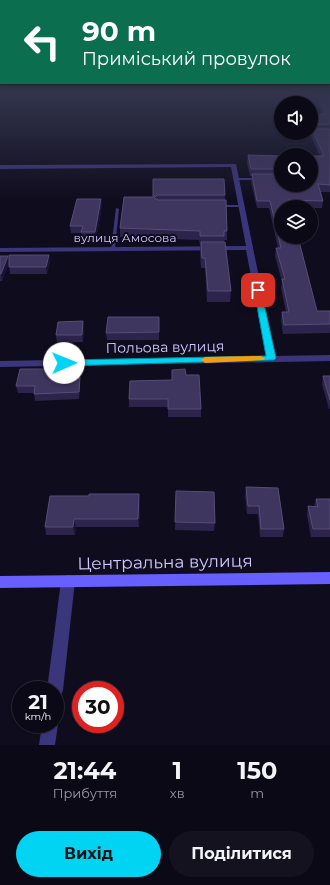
<!DOCTYPE html>
<html lang="uk">
<head>
<meta charset="utf-8">
<style>
	body { margin:0; font-family:Montserrat,sans-serif; background:#14121f; color:#f1f3f6; height:100vh; display:flex; flex-direction:column; font-size:15px; white-space:nowrap }
	* { box-sizing:border-box; margin:0 }
	p { font-size:13px; color:#9a9aa1 }
	.icon { flex:none; width:22px; height:22px; fill:none; stroke:currentColor; stroke-width:2; stroke-linecap:round; stroke-linejoin:round }
	.map { position:relative; height:745px; overflow:hidden }
	.sheet { display:flex; flex-direction:column; background:#0b0916; flex:1 }
	.sheet>* { flex:none }
	.hud { position:absolute; left:0px; top:0px; width:330px; height:84px; box-shadow:0 1px 3px #0004,0 0 0 1px #2b2a35; background:#0b6e4f; color:#fff; overflow:hidden }
	.tools { position:absolute; left:274px; top:96px; display:grid; gap:8px }
	.tools a { display:grid; place-items:center; width:44px; height:44px; border-radius:50%; background:#0b0916; box-shadow:0 1px 3px #0004,0 0 0 1px #2b2a35; font-size:20px }
	.speed { position:absolute; left:12px; top:681px; display:flex; gap:8px; font-size:20px; font-weight:700; text-align:center }
	.speed>* { display:grid; place-content:center; width:52px; height:52px; border-radius:50%; background:#0b0916; box-shadow:0 1px 3px #0004,0 0 0 1px #2b2a35; line-height:1 }
	.speed small { font-size:10px; font-weight:400 }
	.speed .limit { border:6px solid #d22; background:#fff; color:#111 }
	.pin { position:absolute; display:grid; place-items:center; width:34px; height:34px; color:#fff; margin:-17px; border-radius:8px; box-shadow:0 2px 6px #0006 }
	.me { position:absolute; width:44px; margin:-22px; rotate:89deg; stroke-linejoin:round; filter:drop-shadow(0 0 3px #0008) }
	.turn { display:flex; align-items:center; gap:14px; height:84px; padding:0 16px; font-size:18px }
	.turn .icon { width:52px; height:52px; stroke-width:2.5 }
	.turn b { display:block; font-size:28px; line-height:34px }
	.eta { display:flex; justify-content:space-evenly; align-items:center; height:68px; text-align:center }
	.eta b { font-size:24px; font-weight:700; line-height:28px }
	.button { display:flex; gap:8px; margin-top:auto; padding:8px 16px }
	.button a { flex:1; height:46px; border-radius:24px; background:#01d4f2; color:#111; font-size:16px; font-weight:700; line-height:46px; text-align:center }
	.button a+a { background:#14121f; color:#f1f3f6 }
	.map>svg:first-child { display:block }
	.lines { fill:none; stroke-linecap:round; stroke-linejoin:round }
	.service { fill:#3b367c; fill-rule:evenodd }
	.minor { fill:#3b367c; fill-rule:evenodd }
	.secondary { fill:#675fff; fill-rule:evenodd }
	.wall { fill:#2d244c }
	.shaded-wall { fill:#1a1331 }
	.building { fill:#3f365f; stroke:#564d78 }
	.route { fill:#01d4f2; stroke:#018a9d }
	.slow { fill:#f59e0b }
	.labels { text-anchor:middle; dominant-baseline:central; stroke-width:4; stroke-linejoin:round; paint-order:stroke }
	.far-street-label { font-size:12px; fill:#d0c8ff; stroke:#0f0c1d }
	.street-label { font-size:14px; fill:#d0c8ff; stroke:#0f0c1d }
	.near-street-label { font-size:17px; fill:#d0c8ff; stroke:#0f0c1d }
</style>
</head>
<body>
<div class="map">
<svg width="330" height="745" viewBox="0 0 330 745">
	<rect width="100%" height="100%" fill="#0f0c1d"/>
	<g class="lines">
		<g class="service">
			<path d="M235,178h24l2,1 -2,1h-24z"/>
			<path d="M217,205h24l2,1 -2,1h-23l-2,-1z"/>
			<path d="M116,208l3,1 -4,40 -2,1 -2,-1z"/>
		</g>
		<g class="minor">
			<path d="M236,164l39,192 55,-1v6l-330,6v-6l266,-5 -20,-106 -246,2v-4l246,-2 -15,-79 -231,2v-4z"/>
			<path d="M68,575l5,2 2,4 -12,109 -2,6 -6,2v-8h-8l14,-109 2,-4z"/>
			<path d="M55,718l3,6 -3,21h-16l3,-21h13z"/>
		</g>
		<path class="secondary" d="M330,572v12l-330,4v-12z"/>
	</g>
	<g class="wall">
		<path d="M315,95h15v97h-9l2,9 -1,7h-11v-1h-30l36,104h13v22l-47,1 -2,-13 1,-9h4l-5,-24 1,-6 -7,-26 1,-8h2l-9,-40h-12l-6,-26 1,-6h-2l-3,-13 1,-8 33,1v29l39,-29 -9,-20v-22h11z"/>
		<path d="M153,179l72,16v5l2,31v9h-3v2l7,49 -1,11h-23l-2,-34h-4l-1,-16v-7l-1,-5 -79,-3v-9l33,-31z"/>
		<path d="M102,206l-6,33 -14,-1 -1,-5h-10l-1,-7z"/>
		<path d="M0,256l9,6h41l-3,12h-37l-1,-11 -7,18h-2z"/>
		<path d="M159,317v23h-52l-1,-7z"/>
		<path d="M84,328l-1,14 -26,1 -1,-8z"/>
		<path d="M50,369l1,9 29,6 -1,15 -44,2 -1,-8h-16l-2,-7z"/>
		<path d="M172,370l14,5 15,34v8h-33v-10h-39v-8l43,-19z"/>
		<path d="M323,376h7v33h-1l-7,-25z"/>
		<path d="M246,487l38,42 -1,8h-23l-2,-23h-11l-2,-18z"/>
		<path d="M176,491l39,32 -1,8 -39,-1z"/>
		<path d="M316,499h14v38h-19l-4,-22 1,-9 6,1z"/>
		<path d="M140,502l-1,25h-63l-1,8h-29l-1,-8z"/>
	</g>
	<g class="shaded-wall">
		<path d="M101,199l1,7 -6,33 -1,-7z"/>
		<path d="M49,255l1,7 -3,12 -1,-7z"/>
		<path d="M8,256l1,7 -7,18 -1,-7z"/>
		<path d="M83,321l1,7 -1,14 -1,-7z"/>
		<path d="M50,369l1,7 -1,9 -1,-7z"/>
		<path d="M139,494l1,8 -1,25 -1,-8z"/>
		<path d="M74,519l2,8 -1,8 -2,-8z"/>
	</g>
	<g class="building">
		<path d="M318,95h12v29l-19,1v-11h15z"/>
		<path d="M312,129h18v56l-12,-1 5,17 -35,-1 2,7h-9v30h17l19,74h13v13l-46,1 -2,-13h7l-7,-33h3l-9,-31h5l-11,-47h-13l-5,-27h29v11h30v-29h13z"/>
		<path d="M248,155l33,1v13h-30z"/>
		<path d="M153,179h71l1,16h-68l-3,3 4,2h68l1,31h-3v5h-24v-5l-80,-3 4,-31h29z"/>
		<path d="M77,199h24l-6,33h-14l2,-6h-13z"/>
		<path d="M201,242h24l6,49h-23l-3,-33h-3z"/>
		<path d="M9,255h40l-3,12h-37z"/>
		<path d="M0,256h8l-7,18h-1z"/>
		<path d="M108,317h51v15l-53,1z"/>
		<path d="M83,321l-1,14h-26l2,-13z"/>
		<path d="M20,369h30l-1,9 31,-1 -1,15 -45,2 1,-8h-19z"/>
		<path d="M185,369l1,6h13l2,34h-33v-10h-39l1,-18 42,-1v-10z"/>
		<path d="M323,376h7v24z"/>
		<path d="M246,487l32,1 6,41h-23l-2,-23h-11z"/>
		<path d="M176,491l38,1 1,31 -40,-1z"/>
		<path d="M89,494h50l-1,25h-64l-1,8h-28l5,-31h39z"/>
		<path d="M316,499h14v30h-17l-5,-23 10,1z"/>
	</g>
	<linearGradient id="sky" x2="0" y2="1"><stop stop-color="#080710"/><stop offset="0.47" stop-color="#31344c"/><stop offset="1" stop-color="#31344c" stop-opacity="0"/></linearGradient>
	<rect width="330" height="200" fill="url(#sky)"/>
	<path class="route" d="M258,287l3,3 15,68 -2,2 -210,6 -5,-3 5,-3 202,-4 -12,-66z"/>
	<path class="slow" d="M261,356l4,3 -1,1 -59,3 -4,-3 4,-3z"/>
	<g class="labels">
		<g class="far-street-label">
			<text x="125" y="237">вулиця Амосова</text>
		</g>
		<g class="street-label">
			<text transform="translate(165 347) rotate(-1)">Польова вулиця</text>
		</g>
		<g class="near-street-label">
			<text transform="translate(165 562) rotate(-1)">Центральна вулиця</text>
		</g>
	</g>
</svg>
<div class="tools">
<a><svg class="icon" aria-label="sound" viewBox="0 0 24 24"><path d="M4 9h4l5-4v14l-5-4H4zM17 9q2 3 0 6"/></svg></a>
<a><svg class="icon" aria-label="search" viewBox="0 0 24 24"><circle cx="10" cy="10" r="6"/><path d="M15 15l6 6"/></svg></a>
<a><svg class="icon" aria-label="layers" viewBox="0 0 24 24"><path d="M12 4l9 5-9 5-9-5zM3 14l9 5 9-5"/></svg></a>
</div>
<div class="speed"><div>21<small>km/h</small></div><div class="limit">30</div></div>
<div class="pin" style="left:258px;top:290px;background:#d93025"><svg class="icon" aria-label="arrive" viewBox="0 0 24 24"><path d="M6 21V4h12l-3 4 3 4H6"/></svg></div>
<svg class="me" style="left:64px;top:363px" viewBox="-20 -20 40 40"><circle r="19" fill="#fff"/><path d="M0-13L10 11 0 6-10 11z" fill="#01d4f2"/></svg>
<div class="hud">
<div class="turn"><svg class="icon" aria-label="left" viewBox="0 0 24 24"><path d="M17 20v-9H6M10 6l-5 5 5 5"/></svg><div><b>90 m</b>Приміський провулок</div></div>
</div>
</div>
<section class="sheet">
<div class="eta">
<div><b>21:44</b><p>Прибуття</p></div>
<div><b>1</b><p>хв</p></div>
<div><b>150</b><p>m</p></div>
</div>
<div class="button"><a>Вихід</a><a>Поділитися</a></div>
</section>
</body>
</html>
